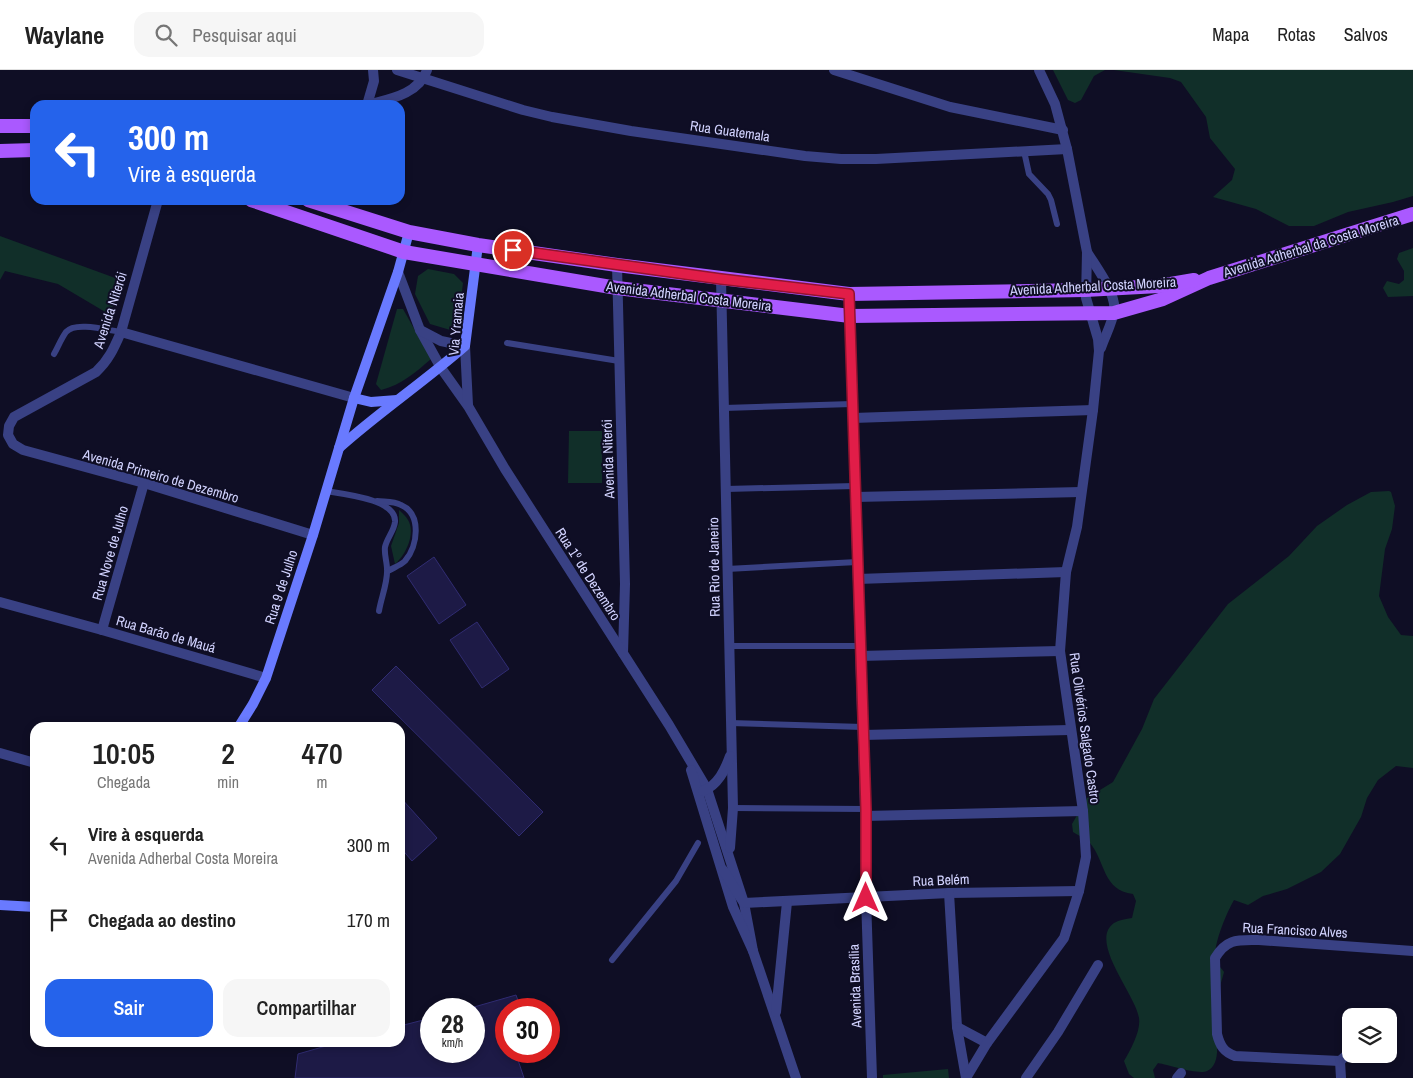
<!DOCTYPE html>
<html lang="pt">
<head>
<meta charset="utf-8">
<style>
	body { margin:0; font-family:"Archivo Narrow",sans-serif; background:#f6f6f6; color:#222; height:100vh; display:flex; flex-direction:column; font-size:19px; white-space:nowrap }
	* { box-sizing:border-box; margin:0 }
	p { font-size:16px; color:#767676 }
	.icon { flex:none; width:28px; height:28px; fill:none; stroke:currentColor; stroke-width:2; stroke-linecap:round; stroke-linejoin:round }
	.map { position:relative; flex:1; overflow:hidden }
	.side { position:absolute; left:30px; top:652px; width:375px; height:325px; display:flex; flex-direction:column; background:#fff; border-radius:15px; box-shadow:0 2px 8px #0003 }
	.side>* { flex:none }
	.hud { position:absolute; left:30px; top:30px; width:375px; height:105px; border-radius:15px; box-shadow:0 2px 8px #0003; background:#2563eb; color:#fff; overflow:hidden }
	.fabs { position:absolute; left:1342px; top:938px; display:grid; gap:10px }
	.fabs a { display:grid; place-items:center; width:55px; height:55px; border-radius:10px; background:#fff; box-shadow:0 2px 8px #0003; font-size:25px }
	.speed { position:absolute; left:420px; top:928px; display:flex; gap:10px; font-size:25px; font-weight:700; text-align:center }
	.speed>* { display:grid; place-content:center; width:65px; height:65px; border-radius:50%; background:#fff; box-shadow:0 2px 8px #0003; line-height:1 }
	.speed small { font-size:12px; font-weight:400 }
	.speed .limit { border:8px solid #d22; background:#fff; color:#111 }
	.pin { position:absolute; display:grid; place-items:center; width:42px; height:42px; color:#fff; margin:-21px; border:2px solid #fff; border-radius:50%; box-shadow:0 1px 5px #0007 }
	.me { position:absolute; width:55px; margin:-28px; rotate:0deg; stroke-linejoin:round; filter:drop-shadow(0 0 4px #0008) }
	.turn { display:flex; align-items:center; gap:18px; height:105px; padding:0 15px; font-size:22px }
	.turn .icon { width:65px; height:65px; stroke-width:2.5 }
	.turn b { display:block; font-size:35px; line-height:42px }
	.eta { display:flex; justify-content:space-evenly; align-items:center; height:85px; text-align:center }
	.eta b { font-size:30px; font-weight:600; line-height:35px }
	.cta { display:flex; gap:10px; margin-top:auto; padding:10px 15px }
	.cta a { flex:1; height:58px; border-radius:15px; background:#2563eb; color:#fff; font-size:20px; font-weight:600; line-height:58px; text-align:center }
	.cta a+a { background:#f6f6f6; color:#222 }
	ul { padding:0; list-style:none }
	li { display:flex; align-items:center; gap:15px; height:75px; padding:0 15px }
	li div { flex:1 }
	li b { display:block; font-size:19px }
	li em { font-style:normal }
	header { display:flex; align-items:center; gap:30px; box-sizing:border-box; height:70px; padding:0 25px; background:#fff; border-bottom:1px solid #e0e0e0 }
	header strong { font-size:24px }
	nav { display:flex; gap:28px; margin-inline-start:auto; font-size:18px }
	.search { width:350px; height:45px; background:#f6f6f6; display:flex; align-items:center; gap:12px; box-sizing:border-box; padding:0 18px; border-radius:15px; color:#767676; font-size:19px }
	.map>svg:first-child { display:block }
	.green { fill:#112f29 }
	.building { fill:#1d1a46; stroke:#302c72 }
	.lines { fill:none; stroke-linecap:round; stroke-linejoin:round }
	.service { stroke:#394184; stroke-width:6 }
	.minor { stroke:#394184; stroke-width:10 }
	.secondary { stroke:#697aff; stroke-width:10 }
	.primary { stroke:#aa59ff; stroke-width:14 }
	.route-casing { stroke:#92132f; stroke-width:12 }
	.route { stroke:#e11d48; stroke-width:9 }
	.labels { text-anchor:middle; dominant-baseline:central; stroke-width:4; stroke-linejoin:round; paint-order:stroke }
	.street-label { font-size:14px; fill:#d2d3ff; stroke:#0f0e25 }
</style>
</head>
<body>
<header>
<strong>Waylane</strong>
<div class="search"><svg class="icon" aria-label="search" viewBox="0 0 24 24"><circle cx="10" cy="10" r="6"/><path d="M15 15l6 6"/></svg>Pesquisar aqui</div>
<nav><a>Mapa</a><a>Rotas</a><a>Salvos</a></nav>
</header>
<div class="map">
<svg width="1413" height="1008" viewBox="0 0 1413 1008">
	<rect width="100%" height="100%" fill="#0f0e25"/>
	<g class="green">
		<path d="M1053,0h52l-11,6 -13,24 -6,3 -7,-3z"/>
		<path d="M1114,0h299v126l-20,6 -45,10 -34,14h-25l-33,-17 -43,-12 19,-17 3,-11 -25,-31 -4,-21 -25,-35 -11,-4z"/>
		<path d="M0,166l118,43 3,18 -14,16 -49,-29 -53,-13 -5,9z"/>
		<path d="M1413,178v48l-25,1 -5,-9 4,-7 12,3 5,-4v-9l-7,-12 2,-6z"/>
		<path d="M428,199l26,5 9,9 -6,49 -27,-8 -15,-30 3,-18z"/>
		<path d="M397,239h6l28,50c-15,13 -30,26 -50,31l-5,-6z"/>
		<path d="M569,361h33v52h-34z"/>
		<path d="M1389,421l2,1 4,14 -3,23 -7,20 -6,47 9,21 13,18 12,1v132l-17,-2 -18,14 -11,18 -6,19 -21,37 -19,18 -34,17 -24,7 -15,9 -14,-5c-7,12 -23,49 -18,62 2,3 6,7 8,10 -3,12 -8,25 -10,37 -2,16 12,53 -7,62 -9,4 -38,-6 -49,-8l-5,7 2,8h-21l-5,-4 -5,-13c7,-12 17,-30 15,-43 -3,-23 -51,-77 -25,-95 5,-3 12,-4 18,-5l4,-17 -3,-7c-31,-4 -27,-32 -43,-51 -4,-4 -12,-8 -17,-11l-1,-8 15,-26 26,-16 29,-53 12,-30 74,-95 61,-48 28,-30 30,-21 24,-13z"/>
		<path d="M399,440c3,3 7,6 9,10 8,13 -2,35 -13,44l-4,-18 8,-23z"/>
		<path d="M948,999l1,9h-66v-3z"/>
	</g>
	<g class="building">
		<path d="M434,487l32,48 -27,19 -32,-48z"/>
		<path d="M477,552l32,47 -27,19 -32,-48z"/>
		<path d="M396,596l147,146 -24,24 -147,-146z"/>
		<path d="M400,727l37,41 -25,23 -12,-14z"/>
		<path d="M516,925l4,11 -19,5 5,16v24h9l9,27h-229l3,-24 42,-12h60v-16l31,-8v33h43v-44z"/>
	</g>
	<g class="lines">
		<g class="service">
			<path d="M1024,81l5,23 19,20 3,6 6,24"/>
			<path d="M507,273l112,18"/>
			<path d="M54,284c4,-7 7,-15 12,-22 9,-11 41,-2 55,0"/>
			<path d="M724,338l128,-4"/>
			<path d="M726,419l129,-3"/>
			<path d="M326,421c17,3 71,8 69,31 -1,9 -8,16 -10,25 -1,7 2,15 2,22 1,13 -6,29 -8,42"/>
			<path d="M377,431c8,1 17,0 24,4 21,9 17,41 4,56 -4,4 -12,7 -17,10"/>
			<path d="M727,499l130,-7"/>
			<path d="M729,576h131"/>
			<path d="M730,653l133,4"/>
			<path d="M733,738l132,1"/>
			<path d="M612,890l64,-79 22,-38"/>
		</g>
		<g class="minor">
			<path d="M397,0l126,40 29,7 79,14 174,25 36,3h35l191,-10"/>
			<path d="M834,0l116,37 113,23"/>
			<path d="M367,35c22,-6 51,-10 60,-35"/>
			<path d="M367,35l7,-24 -1,-11"/>
			<path d="M158,130l-37,132c-7,16 -12,28 -25,40l-82,45 -5,9 -1,9 5,9 10,6 121,33 169,52"/>
			<path d="M1087,182c9,15 30,42 27,59 -2,13 -9,25 -13,37"/>
			<path d="M617,195l8,319 -2,69"/>
			<path d="M398,202l22,58 21,38 27,38 37,63 164,256 38,64 37,114 9,48"/>
			<path d="M721,209l12,529 -3,40"/>
			<path d="M849,224l16,515 1,89 6,180"/>
			<path d="M420,260l21,11 24,5 3,59"/>
			<path d="M121,262l233,66"/>
			<path d="M853,348l240,-8"/>
			<path d="M855,427l226,-5"/>
			<path d="M858,509l208,-7"/>
			<path d="M0,532l102,28 164,48"/>
			<path d="M102,560l42,-147"/>
			<path d="M860,586l200,-5"/>
			<path d="M863,665l207,-5"/>
			<path d="M0,683l35,10"/>
			<path d="M691,700l42,137 20,44 43,127"/>
			<path d="M703,721c15,-6 22,-21 27,-35"/>
			<path d="M865,746l218,-5"/>
			<path d="M723,800l21,33 205,-10 130,-2"/>
			<path d="M949,823l8,134 9,51"/>
			<path d="M776,942l11,-110"/>
			<path d="M957,957l30,16"/>
			<path d="M1350,982l-10,9 -105,-5c-11,-4 -15,-10 -18,-22l-2,-76c12,-20 23,-18 44,-18l154,11"/>
			<path d="M1340,991l1,17"/>
			<path d="M966,1008l21,-35 77,-105 15,-47 7,-34 -3,-46 -23,-160 6,-79 11,-45 16,-117 6,-59 -1,-12 -12,-41 1,-46 -20,-103 -12,-45 -16,-34"/>
			<path d="M1026,1008l32,-46 40,-67"/>
			<path d="M1177,1008l4,-5"/>
		</g>
		<g class="secondary">
			<path d="M354,328l17,4 26,-2"/>
			<path d="M339,378c40,-36 85,-66 126,-102l13,-101"/>
			<path d="M238,658l15,-24 13,-26 47,-143 41,-137 44,-126 11,-40"/>
			<path d="M0,835l35,2"/>
		</g>
		<g class="primary">
			<path d="M0,56h35"/>
			<path d="M0,81l35,-1"/>
			<path d="M251,130l153,52 213,36 233,28 264,-3 49,-14 46,-21 204,-64"/>
			<path d="M308,130l101,32 69,13 139,20 232,29 236,-4 74,-4 35,-6"/>
		</g>
	</g>
	<g class="lines">
		<defs>
			<path id="route" d="M513,180l208,29 128,15 17,515v89"/>
		</defs>
		<use href="#route" class="route-casing"/>
		<use href="#route" class="route"/>
	</g>
	<g class="labels">
		<g class="street-label">
			<text transform="translate(730 61) rotate(8)">Rua Guatemala</text>
			<text transform="translate(1311 176) rotate(-17)">Avenida Adherbal da Costa Moreira</text>
			<text transform="translate(1093 216) rotate(-3)">Avenida Adherbal Costa Moreira</text>
			<text transform="translate(689 226) rotate(7)">Avenida Adherbal Costa Moreira</text>
			<text transform="translate(110 240) rotate(-72)">Avenida Niterói</text>
			<text transform="translate(456 254) rotate(-85)">Via Yramaia</text>
			<text transform="translate(608 389) rotate(-92)">Avenida Niterói</text>
			<text transform="translate(161 406) rotate(16)">Avenida Primeiro de Dezembro</text>
			<text transform="translate(110 483) rotate(-74)">Rua Nove de Julho</text>
			<text transform="translate(714 497) rotate(-91)">Rua Rio de Janeiro</text>
			<text transform="translate(588 504) rotate(57)">Rua 1º de Dezembro</text>
			<text transform="translate(281 517) rotate(-72)">Rua 9 de Julho</text>
			<text transform="translate(166 564) rotate(16)">Rua Barão de Mauá</text>
			<text transform="translate(1085 658) rotate(82)">Rua Olivérios Salgado Castro</text>
			<text transform="translate(941 810) rotate(-2)">Rua Belém</text>
			<text transform="translate(1295 860) rotate(3)">Rua Francisco Alves</text>
			<text transform="translate(855 916) rotate(-92)">Avenida Brasília</text>
		</g>
	</g>
</svg>
<div class="fabs">
<a><svg class="icon" aria-label="layers" viewBox="0 0 24 24"><path d="M12 4l9 5-9 5-9-5zM3 14l9 5 9-5"/></svg></a>
</div>
<div class="speed"><div>28<small>km/h</small></div><div class="limit">30</div></div>
<div class="pin" style="left:513px;top:180px;background:#d93025"><svg class="icon" aria-label="arrive" viewBox="0 0 24 24"><path d="M6 21V4h12l-3 4 3 4H6"/></svg></div>
<svg class="me" style="left:866px;top:828px" viewBox="-20 -20 40 40"><path d="M0-17L14 15 0 8-14 15z" fill="#e11d48" stroke="#fff" stroke-width="4"/></svg>
<div class="hud">
<div class="turn"><svg class="icon" aria-label="left" viewBox="0 0 24 24"><path d="M17 20v-9H6M10 6l-5 5 5 5"/></svg><div><b>300 m</b>Vire à esquerda</div></div>
</div>
<section class="side">
<div class="eta">
<div><b>10:05</b><p>Chegada</p></div>
<div><b>2</b><p>min</p></div>
<div><b>470</b><p>m</p></div>
</div>
<ul>
<li><svg class="icon" aria-label="left" viewBox="0 0 24 24"><path d="M17 20v-9H6M10 6l-5 5 5 5"/></svg><div><b>Vire à esquerda</b><p>Avenida Adherbal Costa Moreira</p></div><em>300 m</em></li>
<li><svg class="icon" aria-label="arrive" viewBox="0 0 24 24"><path d="M6 21V4h12l-3 4 3 4H6"/></svg><div><b>Chegada ao destino</b></div><em>170 m</em></li>
</ul>
<div class="cta"><a>Sair</a><a>Compartilhar</a></div>
</section>
</div>
</body>
</html>
